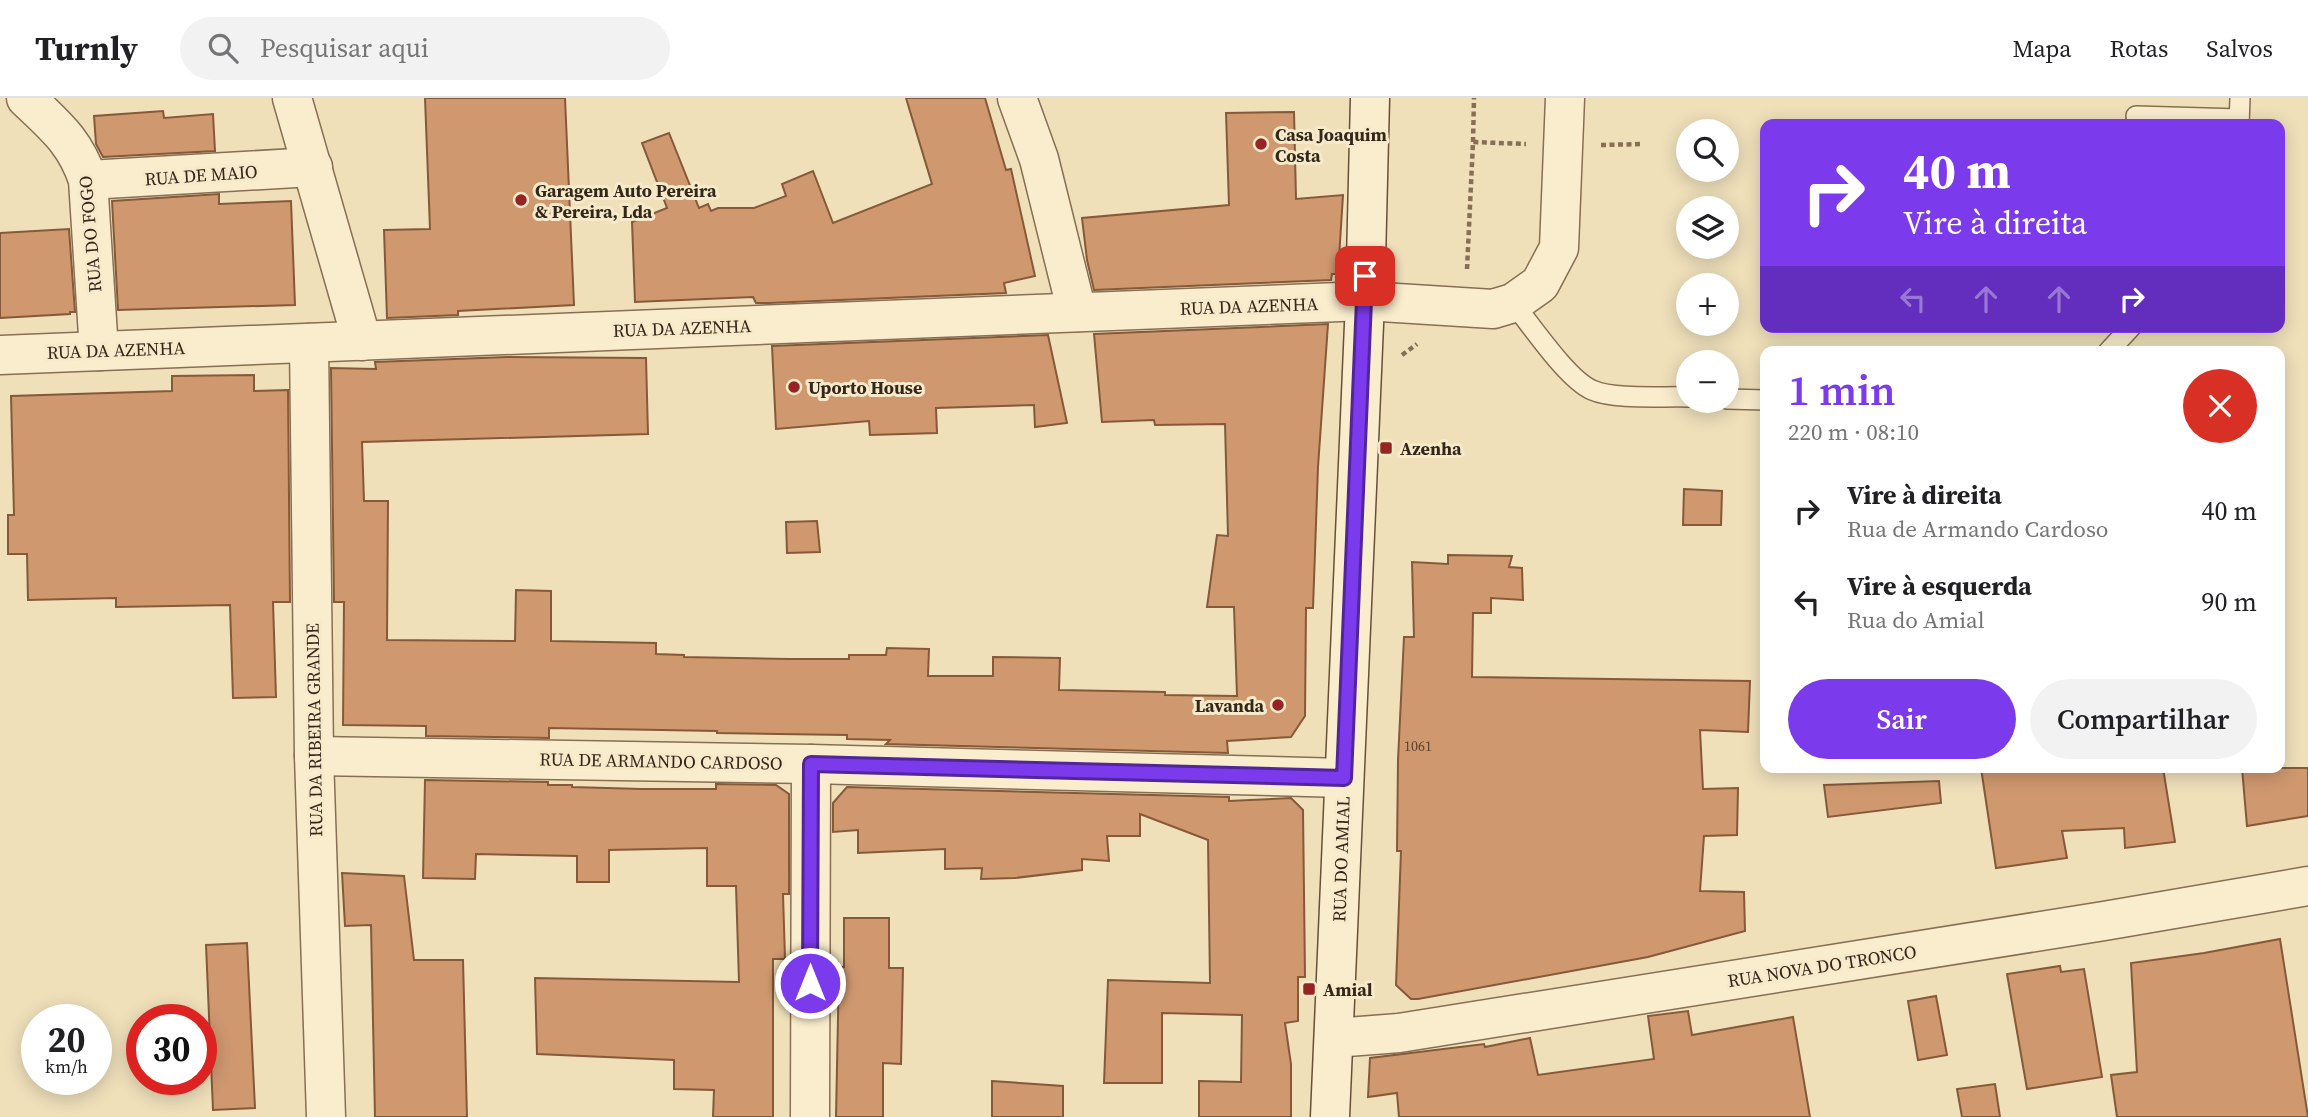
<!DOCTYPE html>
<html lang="pt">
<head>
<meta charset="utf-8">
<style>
	body { margin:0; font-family:"Source Serif 4",serif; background:#f2f2f2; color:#202124; height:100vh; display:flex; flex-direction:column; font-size:26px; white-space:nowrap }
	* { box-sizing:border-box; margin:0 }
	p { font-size:23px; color:#757577 }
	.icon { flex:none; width:38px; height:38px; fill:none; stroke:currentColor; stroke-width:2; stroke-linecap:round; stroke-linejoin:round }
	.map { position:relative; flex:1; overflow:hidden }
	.drawer { position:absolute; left:1760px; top:248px; width:525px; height:427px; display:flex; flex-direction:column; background:#fff; border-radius:14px; box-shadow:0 4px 18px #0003 }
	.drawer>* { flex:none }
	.top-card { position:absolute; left:1760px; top:21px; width:525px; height:214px; border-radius:14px; box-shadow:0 4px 18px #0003; background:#7c3aed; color:#fff; overflow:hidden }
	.fabs { position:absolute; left:1676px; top:21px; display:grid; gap:14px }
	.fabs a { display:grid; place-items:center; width:63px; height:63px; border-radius:50%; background:#fff; box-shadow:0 4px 18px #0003; font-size:35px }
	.speed { position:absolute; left:21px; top:906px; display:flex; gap:14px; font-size:35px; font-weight:700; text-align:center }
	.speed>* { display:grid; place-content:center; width:91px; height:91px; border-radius:50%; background:#fff; box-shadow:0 4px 18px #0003; line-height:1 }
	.speed small { font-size:18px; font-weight:400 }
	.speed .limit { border:10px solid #d22; background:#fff; color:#111 }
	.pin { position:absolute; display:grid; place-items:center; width:60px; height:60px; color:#fff; margin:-30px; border-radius:14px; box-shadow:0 4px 10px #0006 }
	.me { position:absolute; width:77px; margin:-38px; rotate:0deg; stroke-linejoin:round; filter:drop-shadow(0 0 5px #0008) }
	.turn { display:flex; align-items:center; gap:24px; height:147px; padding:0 28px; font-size:32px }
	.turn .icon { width:91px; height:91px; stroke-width:2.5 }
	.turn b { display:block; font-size:49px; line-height:60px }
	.lanes { display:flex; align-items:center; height:66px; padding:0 28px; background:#0003; justify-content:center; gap:35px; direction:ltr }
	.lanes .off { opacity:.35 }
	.round { display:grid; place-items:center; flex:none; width:74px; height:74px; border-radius:37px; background:#f2f2f2 }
	.head { display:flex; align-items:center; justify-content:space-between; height:119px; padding:0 28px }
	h1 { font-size:42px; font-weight:600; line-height:52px; color:#7c3aed }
	.button { display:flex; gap:14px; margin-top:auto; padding:14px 28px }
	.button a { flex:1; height:80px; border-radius:42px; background:#7c3aed; color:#fff; font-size:28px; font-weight:600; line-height:80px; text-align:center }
	.button a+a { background:#f2f2f2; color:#202124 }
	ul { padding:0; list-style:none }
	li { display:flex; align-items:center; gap:21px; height:91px; padding:0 28px }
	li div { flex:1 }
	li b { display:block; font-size:26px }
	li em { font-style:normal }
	header { display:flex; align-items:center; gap:42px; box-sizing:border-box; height:98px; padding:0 35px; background:#fff; border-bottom:2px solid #e0e0e0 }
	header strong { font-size:33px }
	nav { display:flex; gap:38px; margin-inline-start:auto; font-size:24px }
	.search { width:490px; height:63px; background:#f2f2f2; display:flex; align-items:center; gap:18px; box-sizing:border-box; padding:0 24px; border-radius:38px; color:#757577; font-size:26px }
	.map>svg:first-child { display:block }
	.building { fill:#cf986f; stroke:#865939; stroke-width:2 }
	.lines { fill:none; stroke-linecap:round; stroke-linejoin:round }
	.service-casing { stroke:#866f54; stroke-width:22 }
	.minor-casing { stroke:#866f54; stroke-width:41 }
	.secondary-casing { stroke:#675038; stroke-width:41 }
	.path { stroke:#866f54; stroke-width:4.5; stroke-dasharray:5 3.5; stroke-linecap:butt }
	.service { stroke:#faedcd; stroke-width:19 }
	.minor { stroke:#faedcd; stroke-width:38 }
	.secondary { stroke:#faedcd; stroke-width:38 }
	.route-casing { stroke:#51269a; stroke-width:18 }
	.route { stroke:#7c3aed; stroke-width:12 }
	.poi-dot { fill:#962423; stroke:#f6eaca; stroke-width:2.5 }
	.labels { text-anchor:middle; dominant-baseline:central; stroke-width:6; stroke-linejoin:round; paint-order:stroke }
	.number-label { font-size:14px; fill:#5b432f }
	.poi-label { font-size:18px; font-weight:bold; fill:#34271a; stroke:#f6eaca; text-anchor:start }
	.street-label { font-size:18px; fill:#34271a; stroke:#f6eaca }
</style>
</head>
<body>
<header>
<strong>Turnly</strong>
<div class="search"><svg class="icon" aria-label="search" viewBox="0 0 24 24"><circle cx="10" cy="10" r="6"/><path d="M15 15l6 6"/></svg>Pesquisar aqui</div>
<nav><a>Mapa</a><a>Rotas</a><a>Salvos</a></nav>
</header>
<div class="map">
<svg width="2308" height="1019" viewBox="0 0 2308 1019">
	<rect width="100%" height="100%" fill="#efe0ba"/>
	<g class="building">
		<path d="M425,0h140l9,207 -116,6v4l-71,3 -3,-88 46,-1z"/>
		<path d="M906,0h79l21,72 5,-1 24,107 -31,7 2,10 -237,10h-13l-3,-6 -118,5 -3,-80 35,-14 -25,-65 27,-10 30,75 9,-4 3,7 7,-3h36l32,-12 -4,-12 31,-13 20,52 99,-39z"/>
		<path d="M163,13l1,7 49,-4 2,37 -112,6 -7,-13 -2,-28z"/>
		<path d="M1294,14l2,87 47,-4 -5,79h-6l-1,6 -237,10 -7,-30 -5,-42 147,-13 -3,-92z"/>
		<path d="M219,96v10l72,-3 4,104 -177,5 -6,-109z"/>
		<path d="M69,131l6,83h-5v2l-70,4v-85z"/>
		<path d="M1328,226l-10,143 -5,141h-7l-1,108 -14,21 -64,4 1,12 -342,-9 4,-4 -43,-1v-4l-130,-2v-2l-168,-3v10l-123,-2v-10l-83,-1 1,-123h-10l-3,-234 45,1 -1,-7 132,-5 139,1 2,76 -286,8 2,59h24l-1,139 128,1 1,-51 35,1v50l105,2v11l28,1v2l104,2h61v-4h37l1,-7 42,1 -1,27h65v-19l67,1 -1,32 106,2v3l72,1 -3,-89h-27l10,-72 11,1 -3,-112 -70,1 -1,-5 -52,2 -8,-88z"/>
		<path d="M1048,237l19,88 -32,4 -1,-22 -98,3 1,25 -67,2 -1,-14 -93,8 -4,-83z"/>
		<path d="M254,277v16l34,-1 2,212h-17l3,95 -43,1 -3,-93 -114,2v-9l-88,2 -1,-46h-19v-39h6l-3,-119 161,-5v-15z"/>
		<path d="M1684,391l38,2 -1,34h-38z"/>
		<path d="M817,423l3,31 -33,1 -1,-31z"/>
		<path d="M1448,457l64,1 -3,11 13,1 1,32 -32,-2v15h-18l-1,64 278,4 -2,51 -48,-2 3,59 35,-1 -1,47 -33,1 -4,55 44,1 1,39 -97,26 -230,42h-7l-15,-14 5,-134h-4l1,-91 6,-123h10l-2,-75 36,2z"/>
		<path d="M1981,670h182l12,74 -50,6 -1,-20 -62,3 5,27 -71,10z"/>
		<path d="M2242,670h66v48l-61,10z"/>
		<path d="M425,682l123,2v3h24v2l70,2h74v-5l60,1 13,9v100h-6l2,65h-12v158h-60l1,-27 -40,-1v-29l-137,-6 -2,-76 204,4 -3,-96h-29v-38l-98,2v32h-32v-26l-101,-2 -1,25 -52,-1z"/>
		<path d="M1939,683l2,22 -113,14 -4,-32z"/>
		<path d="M847,689l382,10v4l62,-3 12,12 2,167h-7v44l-13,2 6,41v53h-92v-36l42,1 1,-67 -80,-2v70h-58l4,-103 102,3 -2,-143 -68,-26v22h-33l2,25 -27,-2v11l-67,8 -34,1 1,-11 -37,1v-20l-87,4v-23l-25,2v-29z"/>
		<path d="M342,775l62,3 10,84h49l4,157h-92l-4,-192 -26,1z"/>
		<path d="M844,820h45v50h14l-2,96 -18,-1v54h-47l3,-150h5z"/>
		<path d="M2280,841l28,178h-191l-6,-42 26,-3 -6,-109 73,-10z"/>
		<path d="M247,845l8,165 -42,2 -7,-165z"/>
		<path d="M2060,868l1,6 23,-3 18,108 -75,12 -20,-115z"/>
		<path d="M1936,898l11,59 -29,5 -10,-59z"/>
		<path d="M1688,913l4,24 101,-18 17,100h-411l-2,-24 -29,4 2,-39 114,-14 1,3 45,-9 8,37 116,-16 -6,-43z"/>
		<path d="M992,983l71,5v31h-71z"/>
		<path d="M1995,986l5,33h-38l-5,-28z"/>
	</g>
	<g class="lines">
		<defs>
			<g id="service">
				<path d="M2136,18l103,3"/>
				<path d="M2239,26l1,-26"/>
				<path d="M1513,205c19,23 54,76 79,87 23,10 71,6 97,7"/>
				<path d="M2108,254l23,-25"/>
				<path d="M1727,301l39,1"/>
			</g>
			<g id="minor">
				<path d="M26,0c29,28 49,43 62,82l11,171"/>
				<path d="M292,0l70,243"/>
				<path d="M1017,0l22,61 38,153"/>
				<path d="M88,82l225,-13"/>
				<path d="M309,245l5,413 12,361"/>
				<path d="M0,257l1365,-54 128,8 20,-6 27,-19 19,-36 6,-150"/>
				<path d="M314,658l497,8 533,14"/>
				<path d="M1334,940l65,-5 705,-112 204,-35"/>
				<path d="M810,1019l1,-353"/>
			</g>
			<path id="secondary" d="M1330,1019l35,-816 5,-203"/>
		</defs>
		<use href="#service" class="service-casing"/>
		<use href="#minor" class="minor-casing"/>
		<use href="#secondary" class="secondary-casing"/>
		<g class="path">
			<path d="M1473,44l1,-44"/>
			<path d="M1601,47l42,-1"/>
			<path d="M1467,171l6,-127 53,2"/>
			<path d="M1402,257l15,-11"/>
		</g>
		<use href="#service" class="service"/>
		<use href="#minor" class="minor"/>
		<use href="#secondary" class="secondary"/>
	</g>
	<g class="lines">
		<defs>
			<path id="route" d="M810,885l1,-219 533,14 21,-502"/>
		</defs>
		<use href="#route" class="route-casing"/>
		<use href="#route" class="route"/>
	</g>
	<g class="poi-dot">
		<circle cx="1261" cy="46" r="7"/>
		<circle cx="521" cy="102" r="7"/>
		<circle cx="794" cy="289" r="7"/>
		<rect x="1379" y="343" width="14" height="14" rx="3.5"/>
		<circle cx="1278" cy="607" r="7"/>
		<rect x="1302" y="884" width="14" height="14" rx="3.5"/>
	</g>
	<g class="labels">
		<g class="number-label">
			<text x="1418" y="648">1061</text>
		</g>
		<g class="poi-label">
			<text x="1275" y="36">Casa Joaquim<tspan x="1275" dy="21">Costa</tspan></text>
			<text x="535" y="92">Garagem Auto Pereira<tspan x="535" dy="21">&amp; Pereira, Lda</tspan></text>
			<text x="808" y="289">Uporto House</text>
			<text x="1400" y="350">Azenha</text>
			<text x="1264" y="607" text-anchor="end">Lavanda</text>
			<text x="1323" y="891">Amial</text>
		</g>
		<g class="street-label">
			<text transform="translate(201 77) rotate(-4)">RUA DE MAIO</text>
			<text transform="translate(90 136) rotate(-95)">RUA DO FOGO</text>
			<text transform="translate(1249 208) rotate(-2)">RUA DA AZENHA</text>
			<text transform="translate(682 230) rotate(-2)">RUA DA AZENHA</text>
			<text transform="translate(116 252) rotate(-2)">RUA DA AZENHA</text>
			<text transform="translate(314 632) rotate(-91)">RUA DA RIBEIRA GRANDE</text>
			<text transform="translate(661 663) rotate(1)">RUA DE ARMANDO CARDOSO</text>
			<text transform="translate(1341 761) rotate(-88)">RUA DO AMIAL</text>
			<text transform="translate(1822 868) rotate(-9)">RUA NOVA DO TRONCO</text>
		</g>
	</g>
</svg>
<div class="fabs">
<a><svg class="icon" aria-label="search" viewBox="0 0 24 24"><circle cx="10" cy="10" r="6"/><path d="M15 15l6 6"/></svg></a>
<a><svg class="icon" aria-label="layers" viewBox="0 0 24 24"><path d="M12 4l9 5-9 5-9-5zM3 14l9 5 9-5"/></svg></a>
<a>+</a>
<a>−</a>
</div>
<div class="speed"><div>20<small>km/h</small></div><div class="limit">30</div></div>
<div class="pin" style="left:1365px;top:178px;background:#d93025"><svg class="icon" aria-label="arrive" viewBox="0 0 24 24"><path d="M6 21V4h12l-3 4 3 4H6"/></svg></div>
<svg class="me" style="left:810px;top:885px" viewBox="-20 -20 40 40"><circle r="17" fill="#7c3aed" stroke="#fff" stroke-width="3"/><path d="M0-11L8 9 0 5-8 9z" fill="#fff"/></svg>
<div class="top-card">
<div class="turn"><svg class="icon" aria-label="right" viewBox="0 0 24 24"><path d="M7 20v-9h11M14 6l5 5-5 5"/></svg><div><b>40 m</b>Vire à direita</div></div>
<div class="lanes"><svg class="icon off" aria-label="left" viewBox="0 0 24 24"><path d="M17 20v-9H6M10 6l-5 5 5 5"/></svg><svg class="icon off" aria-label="ahead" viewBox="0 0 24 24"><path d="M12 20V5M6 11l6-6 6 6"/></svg><svg class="icon off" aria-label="ahead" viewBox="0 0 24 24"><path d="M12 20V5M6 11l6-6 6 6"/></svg><svg class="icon" aria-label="right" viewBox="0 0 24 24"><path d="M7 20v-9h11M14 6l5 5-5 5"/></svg></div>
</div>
<section class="drawer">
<div class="head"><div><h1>1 min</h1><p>220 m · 08:10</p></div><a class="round" style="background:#d93025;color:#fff"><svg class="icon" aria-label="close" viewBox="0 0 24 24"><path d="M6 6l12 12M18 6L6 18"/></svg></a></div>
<ul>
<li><svg class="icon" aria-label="right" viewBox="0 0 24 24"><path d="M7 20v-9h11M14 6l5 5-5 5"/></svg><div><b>Vire à direita</b><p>Rua de Armando Cardoso</p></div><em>40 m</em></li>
<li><svg class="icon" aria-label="left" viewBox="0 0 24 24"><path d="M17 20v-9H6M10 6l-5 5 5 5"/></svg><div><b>Vire à esquerda</b><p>Rua do Amial</p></div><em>90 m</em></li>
</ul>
<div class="button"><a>Sair</a><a>Compartilhar</a></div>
</section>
</div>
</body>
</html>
